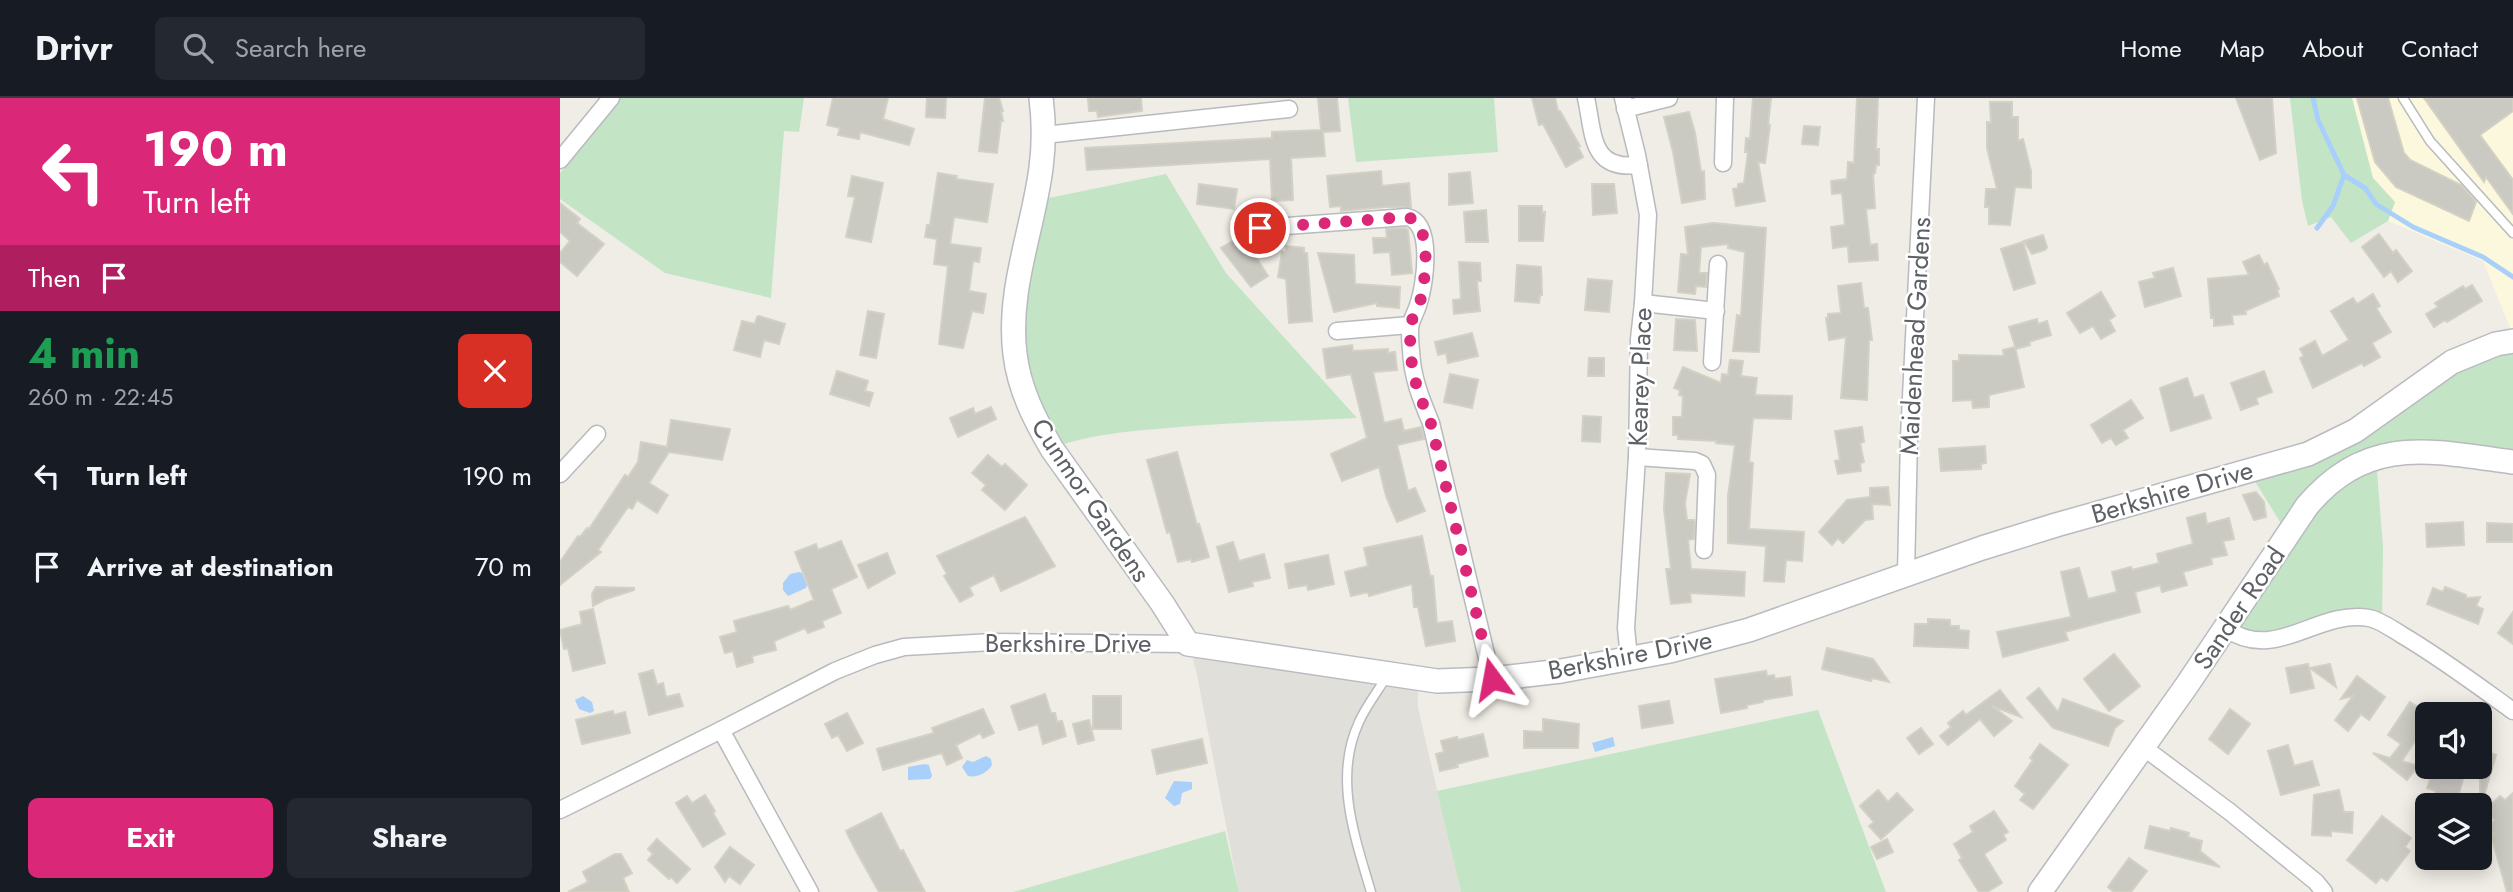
<!DOCTYPE html>
<html lang="en">
<head>
<meta charset="utf-8">
<style>
	body { margin:0; font-family:Jost,sans-serif; background:#242831; color:#f1f3f6; height:100vh; display:flex; flex-direction:column; font-size:26px; white-space:nowrap }
	* { box-sizing:border-box; margin:0 }
	p { font-size:23px; color:#9ea1a6 }
	.icon { flex:none; width:38px; height:38px; fill:none; stroke:currentColor; stroke-width:2; stroke-linecap:round; stroke-linejoin:round }
	.map { position:relative; flex:1; overflow:hidden }
	.sheet { display:flex; flex-direction:column; background:#171b24; width:560px }
	.sheet>* { flex:none }
	.top-card { background:#db2777; color:#fff; overflow:hidden }
	.tools { position:absolute; left:1855px; top:604px; display:grid; gap:14px }
	.tools a { display:grid; place-items:center; width:77px; height:77px; border-radius:10px; background:#171b24; box-shadow:0 4px 18px #0003; font-size:35px }
	.pin { position:absolute; display:grid; place-items:center; width:60px; height:60px; color:#fff; margin:-30px; border:4px solid #fff; border-radius:50%; box-shadow:0 2px 7px #0007 }
	.me { position:absolute; width:77px; margin:-38px; rotate:347deg; stroke-linejoin:round; filter:drop-shadow(0 0 5px #0008) }
	.turn { display:flex; align-items:center; gap:24px; height:147px; padding:0 28px; font-size:32px }
	.turn .icon { width:91px; height:91px; stroke-width:2.5 }
	.turn b { display:block; font-size:49px; line-height:60px }
	.then { display:flex; align-items:center; height:66px; padding:0 28px; background:#0003; gap:14px; font-size:26px }
	.round { display:grid; place-items:center; flex:none; width:74px; height:74px; border-radius:10px; background:#242831 }
	.overview { display:flex; align-items:center; justify-content:space-between; height:119px; padding:0 28px }
	h1 { font-size:42px; font-weight:700; line-height:52px; color:#1e9e55 }
	.action { display:flex; gap:14px; margin-top:auto; padding:14px 28px }
	.action a { flex:1; height:80px; border-radius:10px; background:#db2777; color:#fff; font-size:28px; font-weight:700; line-height:80px; text-align:center }
	.action a+a { background:#242831; color:#f1f3f6 }
	ul { padding:0; list-style:none }
	li { display:flex; align-items:center; gap:21px; height:91px; padding:0 28px }
	li div { flex:1 }
	li b { display:block; font-size:26px }
	li em { font-style:normal }
	header { display:flex; align-items:center; gap:42px; box-sizing:border-box; height:98px; padding:0 35px; background:#171b24; border-bottom:2px solid #363941 }
	header strong { font-size:33px }
	nav { display:flex; gap:38px; margin-inline-start:auto; font-size:24px }
	.search { width:490px; height:63px; background:#242831; display:flex; align-items:center; gap:18px; box-sizing:border-box; padding:0 24px; border-radius:10px; color:#9ea1a6; font-size:26px }
	main { display:flex; flex:1; min-height:0 }
	.map>svg:first-child { display:block }
	.commercial { fill:#fcf8dd }
	.industrial { fill:#e1dfda }
	.green { fill:#c3e5c6 }
	.water { fill:#a9d0fb }
	.lines { fill:none; stroke-linecap:round; stroke-linejoin:round }
	.stream { stroke:#a9d0fb; stroke-width:5 }
	.building { fill:#cac9c2; stroke:#d3d0c4; stroke-width:2 }
	.lane-casing { stroke:#b8babe; stroke-width:11 }
	.street-casing { stroke:#b8babe; stroke-width:19 }
	.secondary-casing { stroke:#b9bbc0; stroke-width:26 }
	.lane { stroke:#fff; stroke-width:8 }
	.street { stroke:#fff; stroke-width:16 }
	.secondary { stroke:#fff; stroke-width:23 }
	.route { stroke:#db2777; stroke-width:12; stroke-dasharray:0 21.6 }
	.labels { text-anchor:middle; dominant-baseline:central; stroke-width:5; stroke-linejoin:round; paint-order:stroke }
	.street-label { font-size:26px; fill:#5d6065; stroke:#fff }
</style>
</head>
<body>
<header>
<strong>Drivr</strong>
<div class="search"><svg class="icon" aria-label="search" viewBox="0 0 24 24"><circle cx="10" cy="10" r="6"/><path d="M15 15l6 6"/></svg>Search here</div>
<nav><a>Home</a><a>Map</a><a>About</a><a>Contact</a></nav>
</header>
<main>
<section class="sheet">
<div class="top-card">
<div class="turn"><svg class="icon" aria-label="left" viewBox="0 0 24 24"><path d="M17 20v-9H6M10 6l-5 5 5 5"/></svg><div><b>190 m</b>Turn left</div></div>
<div class="then">Then<svg class="icon" aria-label="arrive" viewBox="0 0 24 24"><path d="M6 21V4h12l-3 4 3 4H6"/></svg></div>
</div>
<div class="overview"><div><h1>4 min</h1><p>260 m · 22:45</p></div><a class="round" style="background:#d93025;color:#fff"><svg class="icon" aria-label="close" viewBox="0 0 24 24"><path d="M6 6l12 12M18 6L6 18"/></svg></a></div>
<ul>
<li><svg class="icon" aria-label="left" viewBox="0 0 24 24"><path d="M17 20v-9H6M10 6l-5 5 5 5"/></svg><div><b>Turn left</b></div><em>190 m</em></li>
<li><svg class="icon" aria-label="arrive" viewBox="0 0 24 24"><path d="M6 21V4h12l-3 4 3 4H6"/></svg><div><b>Arrive at destination</b></div><em>70 m</em></li>
</ul>
<div class="action"><a>Exit</a><a>Share</a></div>
</section>
<div class="map">
<svg width="1953" height="794" viewBox="0 0 1953 794">
	<rect width="100%" height="100%" fill="#efede5"/>
	<path class="commercial" d="M1792,0h161v237l-30,-74 -95,-40 7,-19 -22,-24z"/>
	<path class="industrial" d="M629,548l229,35v27l43,184h-222l-43,-222z"/>
	<g class="green">
		<path d="M61,0h183l-5,34 -15,-1 -13,167 -106,-25 -105,-74v-26z"/>
		<path d="M788,0h146l4,54 -142,10z"/>
		<path d="M1730,0h62l21,80 22,24 -7,19 -37,22 -20,-26 -23,9 -6,-25z"/>
		<path d="M606,76l60,99 131,145c-59,3 -119,4 -178,9 -44,4 -85,6 -127,21l-33,-74 15,-173z"/>
		<path d="M1953,243v121l-137,-3 7,88 -1,75 -13,-4 -103,23 -41,-13 63,-93 -40,-65 27,-8z"/>
		<path d="M1258,612l68,182h-425l-24,-101z"/>
		<path d="M665,733l14,61h-226z"/>
	</g>
	<g class="water">
		<path d="M239,474l3,1 5,12 -1,3 -18,8 -5,-6v-7l7,-9z"/>
		<path d="M23,598l9,6 2,9 -4,2 -11,-4 -4,-9z"/>
		<path d="M1053,639l2,9 -20,6 -3,-9z"/>
		<path d="M426,658l5,3 1,6c-5,8 -14,13 -24,11l-6,-9 5,-7 6,2z"/>
		<path d="M365,666l4,1 3,11 -2,3 -22,1v-13z"/>
		<path d="M614,683l18,1v7l-10,4 -2,11 -6,2 -9,-8z"/>
	</g>
	<g class="lines">
		<g class="stream">
			<path d="M1753,0l5,22 26,55 -11,31 -16,22"/>
			<path d="M1784,77l21,13 11,16 37,23 70,30 30,20"/>
		</g>
	</g>
	<g class="building">
		<path d="M273,0h55l-5,21 31,10 -5,16 -49,-13 -1,7 -21,-4 2,-7 -13,-3z"/>
		<path d="M367,0h19l-1,20 -19,-1z"/>
		<path d="M425,0h14l4,13h-2l2,10h-2l-4,32 -18,-2z"/>
		<path d="M528,0h53l1,13 -44,6 -1,-6h-8z"/>
		<path d="M758,0h19l3,33 -17,1 2,24 -34,2 2,42 -21,1 -2,-42 -183,11 -2,-22 187,-10v-6l49,-2z"/>
		<path d="M972,0h23l3,13h2l20,35 -2,1 5,10 -17,10 -23,-43 -4,1z"/>
		<path d="M1193,0h18l-3,27h2l-5,38 -7,-1 7,39 -29,5 -3,-17 5,-1v-4l6,-1 4,-31h-3l1,-14 4,1z"/>
		<path d="M1297,0h21l-2,51h3v16h-3l-1,8 -2,1 2,34 -9,1 4,36 7,-1 1,16 -29,2 -1,-16 -15,2 -2,-21 14,-2 -3,-32 -10,1 -1,-13 16,-2 1,-17 6,1z"/>
		<path d="M1676,0h36l4,55 -16,7z"/>
		<path d="M1797,0h31l16,55 6,7 51,25 15,17 -7,19 -73,-34 -21,-25z"/>
		<path d="M1864,0h89v13l-33,24 33,45v34l-27,-37 -2,5z"/>
		<path d="M1430,4h22v15h6v24l5,-2 8,32v17l-16,-1 -5,38 -21,-1v-17h-4l1,-18h11l-10,-41v-26l4,1z"/>
		<path d="M1129,14l6,21 6,39 3,-1 1,28 -23,4 -9,-51 -9,-35z"/>
		<path d="M1244,28l16,1 -2,18 -16,-1z"/>
		<path d="M821,73l1,15 27,-3 2,24h-27l-43,4v-5l-11,1 -3,-31z"/>
		<path d="M910,74l3,31 -24,2v-31z"/>
		<path d="M378,75l19,3 -1,3 37,5 -6,38 -33,-5 -4,27 31,4 -2,14 -6,-1 -4,30 17,3 -3,19 -11,-2 -9,37 -24,-4 9,-78 -14,-2 3,-25 -12,-2 2,-12h3z"/>
		<path d="M292,78l31,7 -12,59 -25,-5 9,-40 -7,-1z"/>
		<path d="M639,86l38,5 -3,20 -37,-5z"/>
		<path d="M1032,86h22l3,29 -24,2z"/>
		<path d="M0,105l20,16 -3,4 27,21 -27,32 -17,-14v-9l10,-12 -10,-9z"/>
		<path d="M959,108h23v7l3,-1 -2,29h-24z"/>
		<path d="M926,112l2,32h-22l-2,-30z"/>
		<path d="M1153,125l53,5 -7,124 -26,-1 4,-36 4,1 4,-64 -17,-4v-4l-27,3 -2,26h8l-1,14 -10,-1 -1,8 -17,-2 3,-38 7,1 -3,-28z"/>
		<path d="M845,130l3,2 4,43 -20,2 -2,-23 -16,1 -1,-15h14l-1,-9z"/>
		<path d="M1819,136l14,19 3,-3 16,21 -14,11 -7,-11 -7,6 -22,-30z"/>
		<path d="M1483,137l4,12 -2,3 -13,4 -8,-13z"/>
		<path d="M676,141l7,11 6,-4 19,30 -17,11 -30,-39z"/>
		<path d="M1463,144l12,41 -21,7 -13,-41z"/>
		<path d="M726,148l18,2v5h3l5,68 -23,2 -3,-44 -8,-2 4,-25h4z"/>
		<path d="M758,155l36,2 1,29 45,3 -1,21 -22,-2v-3l-43,9z"/>
		<path d="M1699,157l5,10 3,-2 12,26 -2,1 2,6 -34,15 1,3 -14,1 1,9 -19,2v-8h-3l-3,-39 41,-4 -6,-13z"/>
		<path d="M899,164l21,1 1,18h-4l3,30 -26,3 -1,-14 8,-1z"/>
		<path d="M957,167l24,2 1,28h-2l-1,8 -24,-2z"/>
		<path d="M1613,170l8,28 -36,11 -6,-25 16,-4 -2,-5z"/>
		<path d="M1028,181l24,2 -3,31 -24,-2z"/>
		<path d="M1301,185l3,25h4l4,32h-3l-2,60 -26,-2 5,-61 -17,3 -3,-22h2v-4l13,-1 -3,-27z"/>
		<path d="M1912,187l10,16 -35,21 -2,-2 -11,7 -8,-13 12,-7 -3,-4 28,-17 2,3z"/>
		<path d="M1541,194l14,24 -6,4 6,11 -14,8 -8,-13 -13,7 -13,-20z"/>
		<path d="M1813,196l7,12 -4,2 15,24 -19,11 8,14 -16,9 -2,-3 -49,25 -13,-30 4,-2 -4,-7 15,-8 7,15 27,-16 -18,-29 22,-13 4,6z"/>
		<path d="M308,213l16,3 -8,44 -16,-3z"/>
		<path d="M199,218l26,8 -6,20 -15,-4 -4,17 -26,-7 8,-29 13,3 2,-7z"/>
		<path d="M1116,221l19,1 2,31 -23,-1z"/>
		<path d="M1477,221l1,5 9,-3 4,14 -22,7 1,3 -14,4 -7,-22z"/>
		<path d="M912,235l6,23 -30,7 -2,-10 -8,2 -3,-13z"/>
		<path d="M792,247l1,6 35,-2v4l7,-1 2,18 -24,2 11,51 17,-4 3,12 17,-4 3,12 -27,6 11,46 7,-3 10,23 -28,11 -11,-26 -7,-29 -37,14 -11,-27 36,-16 -16,-64 -24,4 -4,-29z"/>
		<path d="M1455,249l9,40 -35,8v12l-16,1 -1,-8 -19,1v-40h6v-6l45,1 -1,-6z"/>
		<path d="M1029,260h15v18h-16z"/>
		<path d="M1170,262l13,1 -2,15 16,2 -2,17 37,1 -1,23 -38,-1 -4,44 4,1 -4,66 55,3 -2,29 -16,-1 -2,22 -20,-1 2,-35 -38,-3v-47l7,-51 -19,-2v-2l-38,-2v-4h-5v-18h9l1,-21 -4,-1 1,-5 -6,-2 9,-21 38,16 1,-9 6,1z"/>
		<path d="M277,273l31,10 -3,10 8,2 -4,13 -39,-12z"/>
		<path d="M1704,273l8,21 -16,6 2,6 -17,6 -10,-27z"/>
		<path d="M890,276l28,6 -6,28 -28,-6z"/>
		<path d="M1627,280l7,20 9,-3 8,23 -40,13 -11,-43z"/>
		<path d="M1571,302l12,18 -20,12 5,8 -12,7 -5,-7 -9,5 -11,-18z"/>
		<path d="M431,309l5,12 -38,18 -8,-19 23,-10 2,6z"/>
		<path d="M1023,318l18,1 -1,25 -18,-1z"/>
		<path d="M111,322l59,9 -8,31 -53,-8 -20,31 19,12 -11,18 -20,-13 -5,9 -4,-2 -30,43 3,2 -41,33v-23l18,-26 2,1 7,-9 2,1 36,-54 3,2 10,-15 3,-20 26,5z"/>
		<path d="M1302,329l2,15 -4,1 4,19 -4,1 1,8 -23,3 -3,-13 5,-1 -5,-29z"/>
		<path d="M1425,348l1,17 -5,1v5l-40,2 -2,-22z"/>
		<path d="M617,354l20,73 2,-1 10,33 -17,5 -1,-3 -13,3 -8,-30 -3,1 -20,-73z"/>
		<path d="M428,357l14,12 3,-3 22,21 -22,25 -23,-20 4,-5 -14,-12z"/>
		<path d="M1106,375l24,1 -5,29 2,17h7l1,4 -1,15 -6,1 3,29 54,3 -1,24 -54,-3 1,9 -20,2 -5,-35h5l-7,-60z"/>
		<path d="M1328,389l2,18 -18,-1 1,15 -8,1 -22,23 -5,-5 -6,7 -13,-13 28,-32 23,-3v-9z"/>
		<path d="M1696,394l8,10 2,15 -12,3 -11,-25z"/>
		<path d="M1645,415l2,11 22,-6 5,21 -11,2 4,14 -16,3 1,6 -29,8 4,13 -25,7 -2,-7 -25,7 5,20 -75,20 3,8 -65,17 -6,-25 74,-15 -10,-45 18,-4 9,31 29,-7 -5,-20 19,-5 1,3 27,-7 -2,-9 36,-10 -6,-26z"/>
		<path d="M465,419l30,49 -54,25 -7,-16 -25,12 4,8 -13,7 -16,-26 3,-2 -10,-18z"/>
		<path d="M1903,424l1,23 -37,2 -1,-23z"/>
		<path d="M1927,425l26,1v18h-26z"/>
		<path d="M862,438l8,40h3l4,47 15,-2 3,20 -29,5 -8,-39h-4l-2,-23 -43,12 -1,-4 -17,4 -6,-24 23,-6 -4,-18z"/>
		<path d="M281,443l16,36 -26,12 10,24 -19,8 2,6 -16,6 -3,-5 -31,13 2,9 -24,6 1,6 -16,5 -4,-16 -8,2 -5,-16 17,-5 -3,-11 54,-15 2,4 24,-10 -19,-48 21,-8 2,6z"/>
		<path d="M673,444l6,19 25,-7 6,24 -18,4 1,4 -24,6 -12,-45z"/>
		<path d="M327,455l8,20 -27,15 -10,-23z"/>
		<path d="M768,457l6,29 -26,6 -1,-5 -18,3 -4,-24z"/>
		<path d="M36,489l38,1v2l-28,9 -13,7 -1,-12z"/>
		<path d="M1885,489l21,8v3l14,-1 -4,9 7,3 -5,15 -51,-20 6,-16 10,4z"/>
		<path d="M33,511l12,54 -32,8 -5,-23 -4,1 -4,-19 22,-6 -2,-12z"/>
		<path d="M1953,514v32l-15,-11z"/>
		<path d="M1368,521l22,1v6h9v4l10,1 -1,17 -54,-2 1,-22h13z"/>
		<path d="M1267,550l46,11 16,23 -17,-4 -1,3 -49,-12z"/>
		<path d="M1554,556l26,32 -31,25 -25,-32z"/>
		<path d="M1748,566l6,24 -23,5 -5,-25z"/>
		<path d="M1770,566l6,23 -26,-19z"/>
		<path d="M93,572l4,15 6,-2 3,14 13,-3 4,12 -34,9 -10,-41z"/>
		<path d="M1206,573l1,5 7,-1 1,4 15,-2 2,18 -29,5v2l-16,3v3l-26,5 -6,-34z"/>
		<path d="M1797,578l28,21 -16,23 -8,-6 -13,17 -13,-11 18,-24 -12,3z"/>
		<path d="M1479,590l19,24 5,-13 60,22 -8,7 -7,18 -55,-18 -26,-30z"/>
		<path d="M1440,592l21,27 -29,-11 20,15 -18,15 -14,-17 -32,26 -8,-9 11,-9 -3,-4 15,-12 3,4z"/>
		<path d="M485,596l6,19h4l2,9 5,-1 4,15 -23,8 -5,-20 -19,6 -8,-24z"/>
		<rect x="533" y="598" width="28" height="33"/>
		<path d="M1109,603l4,22 -31,5 -3,-22z"/>
		<path d="M1850,604l17,11v30l-9,-7 -16,25 16,5 -11,14 -34,-27 17,5 11,-14 -13,-9z"/>
		<path d="M423,611l11,24 -11,5 -3,-5 -24,12 6,13 -15,7 -5,-12 -59,17 -6,-21 57,-16 -2,-5z"/>
		<path d="M1670,611l20,15 -22,30 -19,-15z"/>
		<path d="M53,613l1,4 11,-3 5,21 -48,11 -6,-24z"/>
		<path d="M287,615l16,30 -16,8 -9,-16 -6,3 -7,-14z"/>
		<path d="M983,621l36,5 -1,24h-54v-17l19,1z"/>
		<path d="M529,622l5,20 -16,4 -5,-20z"/>
		<path d="M1361,630l12,16 -14,10 -12,-16z"/>
		<path d="M923,636l5,22 -31,8 1,3 -18,4 -4,-17 8,-2 -3,-11 16,-4 1,3z"/>
		<path d="M642,641l5,24 -50,11 -5,-24z"/>
		<path d="M1480,646l28,21 -35,44 -13,-9 5,-6 -10,-8 18,-26 -3,-2z"/>
		<path d="M1728,647l6,21 18,-5 7,24 -38,10 -13,-44z"/>
		<path d="M1920,652l16,5 -13,44 -3,-1z"/>
		<path d="M1873,673l30,8 -6,21 -22,-6 1,-3 -9,-3z"/>
		<path d="M1318,692l10,12 9,-9 16,17 -32,29 -12,-13 5,-4 -14,-16z"/>
		<path d="M1779,692l5,22h9l-1,21 -21,-2v5l-19,-1 2,-40z"/>
		<path d="M1953,695v99h-6l-16,-57 3,-1 -7,-6 8,-8 -10,-10 15,-14 5,4z"/>
		<path d="M145,697l10,16 -2,2 12,21 -22,13 -27,-44 11,-7 5,7z"/>
		<path d="M1434,713l14,21 -5,3 3,5 -22,14 18,29 -15,9h-8l-20,-32 3,-2 -8,-14 19,-12 -3,-6z"/>
		<path d="M321,715l19,38 3,-1 22,42h-46l-24,-43 -9,-18z"/>
		<path d="M1822,718l29,22 -6,9 5,4 -23,30 -6,-4 -5,6 -29,-23z"/>
		<path d="M1590,728l20,5 1,-3 18,5 -1,4 14,4 -2,10 20,16 -75,-19z"/>
		<path d="M97,741l33,30 -13,14 -6,-6 -2,2 -21,-19 5,-6 -5,-5z"/>
		<path d="M1327,741l6,13 -16,7 -6,-12z"/>
		<path d="M170,749l24,18 -14,19 -11,-8 -4,6 -10,-15z"/>
		<path d="M55,756h6l11,19 -9,5 6,14h-61l20,-10 -5,-10z"/>
		<path d="M1569,760l18,13 -16,21h-17l-6,-5z"/>
	</g>
	<g class="lines">
		<defs>
			<g id="lane">
				<path d="M1843,0l27,43 83,92"/>
				<path d="M811,794c-16,-55 -38,-114 -12,-170 7,-16 19,-31 28,-46"/>
			</g>
			<g id="street">
				<path d="M1026,0c8,36 4,73 53,67"/>
				<path d="M1063,0l14,57 11,60 -5,88 -4,36 -2,118 -11,171 3,30"/>
				<path d="M1065,11l44,-11"/>
				<path d="M484,37l245,-26"/>
				<path d="M0,62l51,-62"/>
				<path d="M1163,65l2,-65"/>
				<path d="M700,130l147,-11c27,6 18,66 12,85 -2,9 -8,17 -9,26 0,7 0,15 1,22 1,27 10,49 20,73l61,256"/>
				<path d="M1083,205l73,8"/>
				<path d="M777,233l73,-6"/>
				<path d="M1152,264l6,-98"/>
				<path d="M1077,359l58,4 7,3 5,11 -3,75"/>
				<path d="M0,376l37,-40"/>
				<path d="M1346,477l3,-138 17,-339"/>
				<path d="M1665,530c51,36 91,-19 144,-10 11,2 23,11 33,17 39,23 75,50 111,76"/>
				<path d="M161,632l89,162"/>
				<path d="M1583,649l87,65 86,70 8,10"/>
				<path d="M0,712l161,-80 114,-59 40,-16 29,-8 88,-5 196,2"/>
			</g>
			<g id="secondary">
				<path d="M481,0c3,23 3,47 0,70 -8,62 -34,122 -26,186 4,35 20,66 37,95l110,154 26,41 249,37 55,-2 69,-8 109,-20 79,-21 233,-82 74,-23 252,-71 47,-23 97,-69 44,-18 17,-3"/>
				<path d="M1480,794l147,-207 120,-179c61,-72 123,-55 206,-44"/>
			</g>
		</defs>
		<use href="#lane" class="lane-casing"/>
		<use href="#street" class="street-casing"/>
		<use href="#secondary" class="secondary-casing"/>
		<use href="#lane" class="lane"/>
		<use href="#street" class="street"/>
		<use href="#secondary" class="secondary"/>
	</g>
	<g class="lines">
		<path class="route" d="M700,130l147,-11c27,6 18,66 13,85 -3,9 -9,17 -10,26 0,7 0,15 1,22 0,27 10,49 20,74l61,255"/>
	</g>
	<g class="labels">
		<g class="street-label">
			<text transform="translate(1355 238) rotate(-87)">Maidenhead Gardens</text>
			<text transform="translate(1080 279) rotate(-88)">Kearey Place</text>
			<text transform="translate(1612 394) rotate(-16)">Berkshire Drive</text>
			<text transform="translate(531 402) rotate(56)">Cunmor Gardens</text>
			<text transform="translate(1679 510) rotate(-56)">Sander Road</text>
			<text x="508" y="545">Berkshire Drive</text>
			<text transform="translate(1070 557) rotate(-11)">Berkshire Drive</text>
		</g>
	</g>
</svg>
<div class="tools">
<a><svg class="icon" aria-label="sound" viewBox="0 0 24 24"><path d="M4 9h4l5-4v14l-5-4H4zM17 9q2 3 0 6"/></svg></a>
<a><svg class="icon" aria-label="layers" viewBox="0 0 24 24"><path d="M12 4l9 5-9 5-9-5zM3 14l9 5 9-5"/></svg></a>
</div>
<div class="pin" style="left:700px;top:130px;background:#d93025"><svg class="icon" aria-label="arrive" viewBox="0 0 24 24"><path d="M6 21V4h12l-3 4 3 4H6"/></svg></div>
<svg class="me" style="left:932px;top:581px" viewBox="-20 -20 40 40"><path d="M0-17L14 15 0 8-14 15z" fill="#db2777" stroke="#fff" stroke-width="4"/></svg>
</div>
</main>
</body>
</html>
